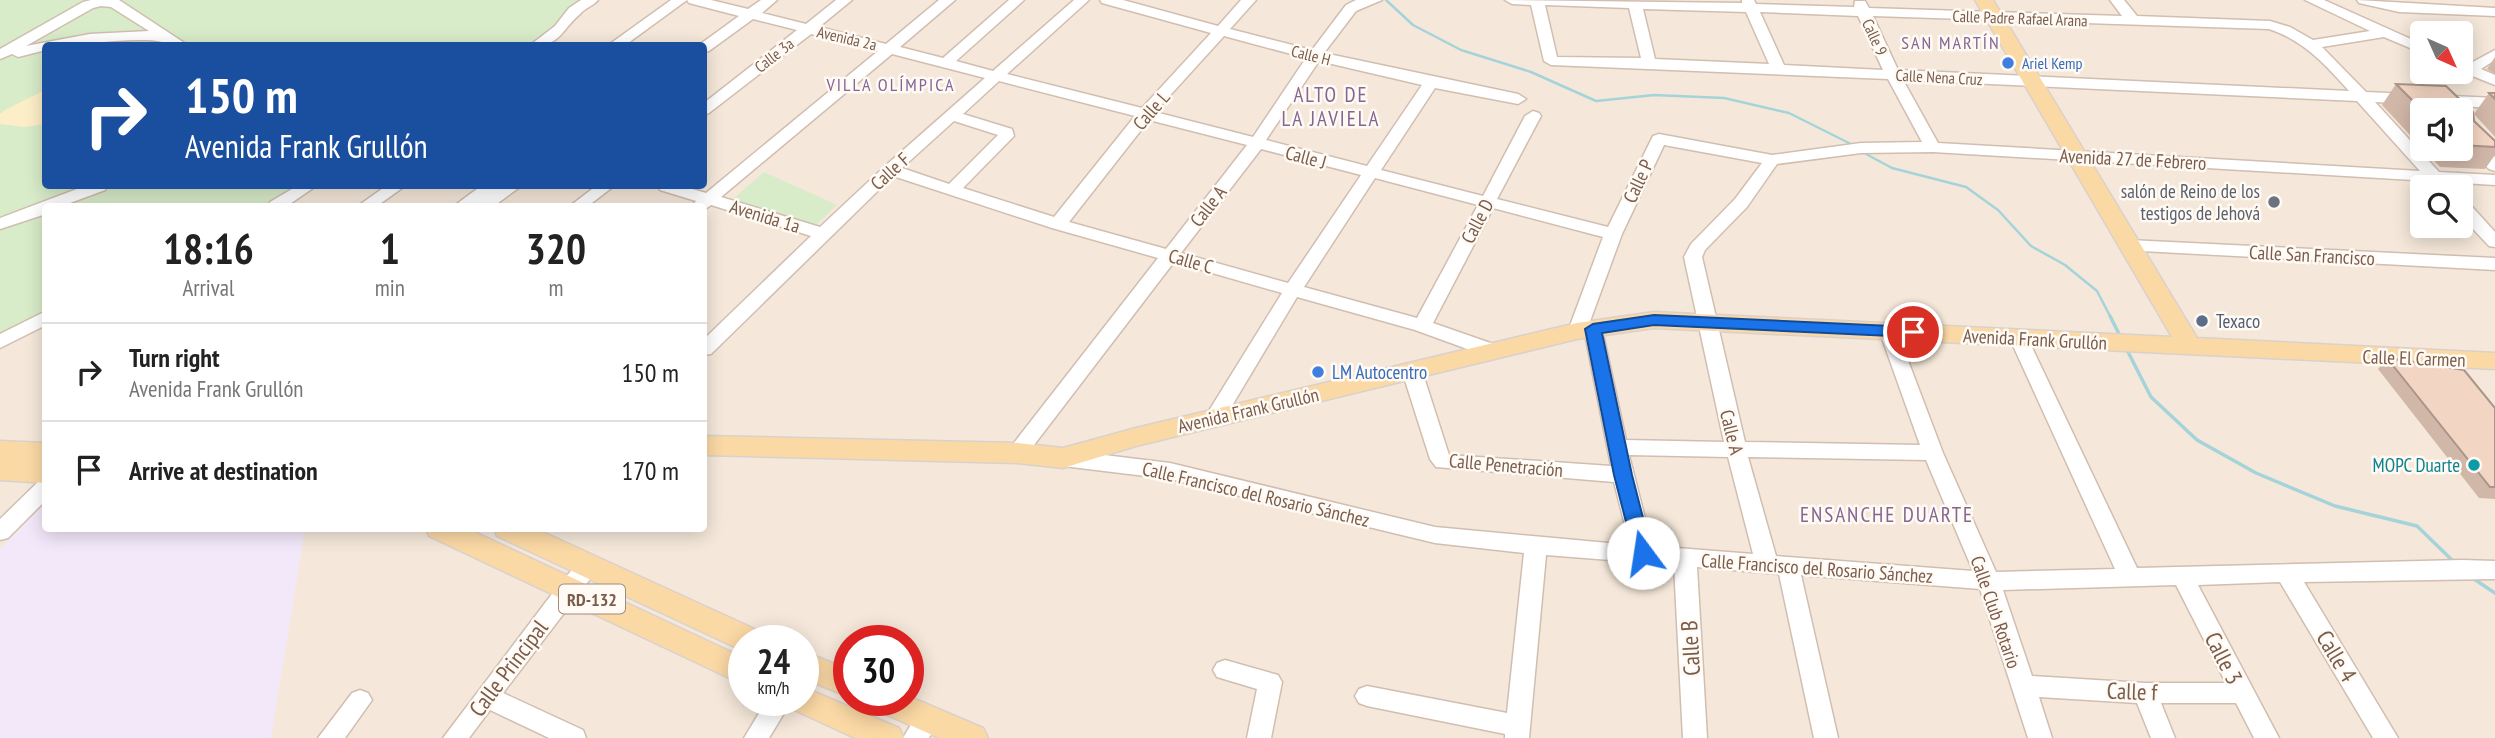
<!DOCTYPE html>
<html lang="en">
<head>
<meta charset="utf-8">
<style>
	body { margin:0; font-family:"PT Sans Narrow",sans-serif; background:#f2f2f2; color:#222; height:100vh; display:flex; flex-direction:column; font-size:26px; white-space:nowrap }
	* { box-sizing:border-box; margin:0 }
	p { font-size:23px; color:#767676 }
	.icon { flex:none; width:38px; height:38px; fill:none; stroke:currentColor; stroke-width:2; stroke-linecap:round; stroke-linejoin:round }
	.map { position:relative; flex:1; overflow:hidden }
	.side { position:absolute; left:42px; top:203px; width:665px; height:329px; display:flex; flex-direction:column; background:#fff; border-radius:7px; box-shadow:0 4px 18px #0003 }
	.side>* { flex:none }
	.banner { position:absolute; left:42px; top:42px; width:665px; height:147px; border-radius:7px; box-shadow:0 4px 18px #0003; background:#1a4fa0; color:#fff; overflow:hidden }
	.needle { width:46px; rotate:135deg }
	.controls { position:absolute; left:2410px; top:21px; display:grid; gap:14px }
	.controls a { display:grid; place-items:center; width:63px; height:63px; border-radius:7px; background:#fff; box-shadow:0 4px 18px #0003; font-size:35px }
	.speed { position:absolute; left:728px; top:625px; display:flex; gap:14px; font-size:35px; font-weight:700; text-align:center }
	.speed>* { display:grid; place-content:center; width:91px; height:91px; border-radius:50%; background:#fff; box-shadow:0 4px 18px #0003; line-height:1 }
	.speed small { font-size:18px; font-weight:400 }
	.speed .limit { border:10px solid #d22; background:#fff; color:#111 }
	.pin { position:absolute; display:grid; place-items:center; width:60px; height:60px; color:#fff; margin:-30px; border:4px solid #fff; border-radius:50%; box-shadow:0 2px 7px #0007 }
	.me { position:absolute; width:77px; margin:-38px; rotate:346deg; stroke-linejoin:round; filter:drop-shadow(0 0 5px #0008) }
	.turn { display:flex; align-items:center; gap:24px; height:147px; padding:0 28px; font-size:32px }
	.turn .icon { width:91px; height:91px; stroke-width:2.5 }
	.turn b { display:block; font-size:49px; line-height:60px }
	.eta { display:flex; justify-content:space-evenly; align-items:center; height:119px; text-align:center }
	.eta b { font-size:42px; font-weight:700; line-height:49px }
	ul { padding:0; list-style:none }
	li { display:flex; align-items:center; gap:21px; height:98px; padding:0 28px; border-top:2px solid #e0e0e0 }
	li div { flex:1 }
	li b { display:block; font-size:26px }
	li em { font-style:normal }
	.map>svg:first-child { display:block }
	.residential { fill:#f5e8da; fill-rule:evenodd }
	.education { fill:#f3e8fa }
	.green { fill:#d8ecc9 }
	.sand { fill:#fcefc7 }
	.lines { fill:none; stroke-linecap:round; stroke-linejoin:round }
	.stream-far1 { stroke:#a5d3da; stroke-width:2.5 }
	.stream { stroke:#a5d3da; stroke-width:3.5 }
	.minor-casing { stroke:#d1beb0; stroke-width:3 }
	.major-casing { stroke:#dad1cd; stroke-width:3 }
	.minor { fill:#fff; fill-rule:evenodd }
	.major { fill:#fbd9a5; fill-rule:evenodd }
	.wall { fill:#d1b7a8 }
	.building { fill:#f3d5c3; stroke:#aa9588; stroke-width:2 }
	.route { fill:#1a73e8; stroke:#114b97; stroke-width:2 }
	.shop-dot { fill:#3f7fe0; stroke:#fffaf3; stroke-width:2.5 }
	.worship-dot { fill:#6b7280; stroke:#fffaf3; stroke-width:2.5 }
	.service-dot { fill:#5c6f8a; stroke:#fffaf3; stroke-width:2.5 }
	.culture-dot { fill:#0f9aa8; stroke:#fffaf3; stroke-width:2.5 }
	.labels { text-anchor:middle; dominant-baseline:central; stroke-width:5; stroke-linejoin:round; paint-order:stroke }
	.far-street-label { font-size:16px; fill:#7a5c4d; stroke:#fffaf3 }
	.far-shop-label { font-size:16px; fill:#366cbe; stroke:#fffaf3; text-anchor:start }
	.far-neighbourhood-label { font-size:18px; letter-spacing:2px; fill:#846695; stroke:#fffaf3 }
	.shield { fill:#fffaf3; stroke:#a28b7f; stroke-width:2 }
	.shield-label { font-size:18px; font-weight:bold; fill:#7a5c4d }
	.street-label { font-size:19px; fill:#7a5c4d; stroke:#fffaf3 }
	.worship-label { font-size:19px; fill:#5b616d; stroke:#fffaf3; text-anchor:end }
	.service-label { font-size:19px; fill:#4e5e75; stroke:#fffaf3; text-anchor:start }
	.shop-label { font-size:19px; fill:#366cbe; stroke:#fffaf3; text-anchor:start }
	.culture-label { font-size:19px; fill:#0d838f; stroke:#fffaf3; text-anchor:end }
	.neighbourhood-label { font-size:21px; letter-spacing:2px; fill:#846695; stroke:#fffaf3 }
	.near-street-label { font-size:23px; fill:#7a5c4d; stroke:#fffaf3 }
</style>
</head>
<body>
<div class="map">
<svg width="2495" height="738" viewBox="0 0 2495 738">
	<rect width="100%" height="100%" fill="#fdf6ec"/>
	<path class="residential" d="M0,0h2495v738h-2495zM2422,33h38v39h-38zM46,46h658v140h-658zM2422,110h38v39h-38zM2422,187h38v39h-38zM46,206h658v322h-658zM744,640h59v60h-59zM849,640h59v60h-59z"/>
	<path class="education" d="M45,503l1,25 259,1 -34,209h-271v-189z"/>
	<g class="green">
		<path d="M0,0h591l-55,45 -490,1v140h263l-33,20h-230l-1,112 -45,25z"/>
		<path d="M764,172l73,33 -22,21 -83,-26z"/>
	</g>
	<path class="sand" d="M45,90v34l-20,3 -25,-3v-10l5,-4z"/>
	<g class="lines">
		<g class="stream-far1">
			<path d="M1386,0l27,25 48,25 70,22 65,29 58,-6 70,3 65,15 62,31"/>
			<path d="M1866,154l26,14 74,19 32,23 33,36 34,19 32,26 14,27"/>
		</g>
		<g class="stream">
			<path d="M2110,316l11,22"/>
			<path d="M2126,348l25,49 46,43 59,33 79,33 82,20 38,37"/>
			<path d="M2471,577l24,16"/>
		</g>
		<defs>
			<g id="minor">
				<path d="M91,0h28l70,46c-16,0 -27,-6 -43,-6 -34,-1 -67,6 -100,6v4l-28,7 -6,-3 -12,5v-10l83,-47zM101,6l10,1 38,24 -59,3 -64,12 67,-38z"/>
				<path d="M581,0h17c-5,6 -13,8 -18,14 -21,18 -18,32 -51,32l26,-20 14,-18z"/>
				<path d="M671,0h16l-63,46h-17z"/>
				<path d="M687,0h24l37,9 13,-9h16l-15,13 44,11 30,-24h16l-33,27 67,17 53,-44h16l-55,47 43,11 66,-58h15l-68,61 37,10 81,-71h15l-82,74 135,34 69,-75 -109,-30 -2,-3h23l95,26 23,-26h15l-26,29 82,21 34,-45 10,-5h26l-26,11 -32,42 194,41 8,5 -8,5 -83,-16 -54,82 102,26 42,-80 8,-5 6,2 2,3 -44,83 111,28 45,-91 6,-2 113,21 89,-12 61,-1 -34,-63 -337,-14 -7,-4 -13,-56 -19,-1 -7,-4 237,3v-3h12l2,4 98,3 1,-6h10l4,7 253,8 -12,-16h14l13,16 133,5 20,6 23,13 57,-9 -65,-31h19l98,44v9l-38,-16 -62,10 44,45 129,6v10l-120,-6 64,70 56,3v10l-50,-3 -7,3 -8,-4 -497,-29 -72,1 -84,11 -30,43 -42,43 -3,7 43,185 175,3 -41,-115 2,-4h14l48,127 53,119 119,-3 -105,-230 2,-5h14l2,5 109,229 325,-8 33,1v18l-191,3 94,156h-25l-93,-156 -82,3 81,153h-25l-18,-35h-75l14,35h-24l-14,-35 -98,-6 13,41h-24l-48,-149 -179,-14 37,163h-24l-35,-164 -82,-7 10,171h-24l-9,-173 -128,-10 -17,183h-24v-4l-138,-28 -8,-3 -4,-7 4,-7 8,-3 140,27 17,-160 -89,-10 -265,-64 -107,-13 -7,-3 -3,-5 3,-5 7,-3 107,13 265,64 195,18 -16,-63 -178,-15 -6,-8 -28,-88 3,-5h14l3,5 27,84 162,11 -26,-132 -8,3 -7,-2 -2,-4 35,-94 -110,-29 -60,115 66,23 2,5 -2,5 -7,2 -77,-28 -118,-33 -67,112 -4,14 -7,2 -7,-2 -3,-5 1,-9 72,-116 -108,-31 -150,196 -7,3 -7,-3 -3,-5 3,-5 148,-190 -106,-30 -159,-52 -182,178 -7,1v-16l107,-103 -100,-31 -7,5v-4h-12l4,-5 -36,-11 -2,-4h24l24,7 172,-142 -67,-17 -102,79 -5,2v-12l93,-73 -44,-11 -44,32 -5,1v-6l-5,-1 40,-29 -50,-13zM1545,5l84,3 12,50 -84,-1zM1643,9l103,3 23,52 -114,-5zM1760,12l98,4 25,54 -99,-5zM1873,16l396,13c34,11 57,36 80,62l-451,-21zM1224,36l82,22 -53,79 -98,-25zM892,54l93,24 -101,89 -64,60 -99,-30zM1319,61l103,24 -55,81 -101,-26zM1903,80l454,21 63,70 -482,-28zM999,81l136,35 -81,101 -91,-29 51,-52 -2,-7 -49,-15zM1149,120l98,25 -81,104 -97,-27zM954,121l44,14 -49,49 -47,-16zM1664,145l98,18 -27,36 -44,45 -7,13 40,185 -98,-2 -24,-111 -2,-4 -11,-1 33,-90zM1261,149l100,26 -73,108 -107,-30zM1375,178l103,27 -61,113 -113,-31zM1629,455l99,2 25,97 -101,-8zM1748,457l178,3 47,111 -197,-15zM2176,585l50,98h-81l-113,-7 -29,-86z"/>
				<path d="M2357,0l138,8v8l-96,-4 -40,-9z"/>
				<path d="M2495,50v10l-14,9 14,6v10l-35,-14v-9l9,2z"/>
				<path d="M2460,126l6,2 29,29v14l-6,-2 -29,-28z"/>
				<path d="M85,186h22l-2,4 -43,16h-16v8l-46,15v-11z"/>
				<path d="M297,186h19l-29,20h-19l2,-4z"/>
				<path d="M386,186h19l-28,20h-19z"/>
				<path d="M481,186h18l-2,3 6,-3h18l-27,20h-18l2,-3 -6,3h-18z"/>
				<path d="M596,186h18l-26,20h-18z"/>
				<path d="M2460,199l6,1 29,32v15l-6,-1 -29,-31z"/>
				<path d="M2129,240l366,18v12l-372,-20 -3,-4 3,-4z"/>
				<path d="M46,311v14l-46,23v-14z"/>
				<path d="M46,479v21l-38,38 -8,2v-21l39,-38z"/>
				<path d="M589,557l8,3 3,6 -97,127 80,37 3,8h-37l-59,-28 -21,28h-26l118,-156 20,-22z"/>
				<path d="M1225,660l53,15 4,7 -11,56h-24l10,-49 -40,-12 -4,-7 4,-7z"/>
				<path d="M360,690l8,3 4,7 -27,38h-27l34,-45z"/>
				<path d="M767,700h25l-23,38h-25z"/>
				<path d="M928,708l9,3 3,8 -11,19h-26l16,-27z"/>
			</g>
			<g id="major">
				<path d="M1975,0h18l204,338 298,15v16l-841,-41 -77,11 -441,107 -73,22 -46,-5 -313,-8v-19l313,7 46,5 73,-20 441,-105 77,-11 518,25z"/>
				<path d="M0,441l46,2v20l-25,-1 25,1v20l-46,-3z"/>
				<path d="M426,528h40l278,130v27l-315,-149z"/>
				<path d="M494,528h40l225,103 5,9h-20v10l-5,-1 -242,-113z"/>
				<path d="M803,651l46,19v27l-46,-19z"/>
				<path d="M803,687l96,41 5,10h-49l-63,-29 -4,-9h15z"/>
				<path d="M908,696l75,32 5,10h-49l-65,-29 -4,-9h38z"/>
			</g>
		</defs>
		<use href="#minor" class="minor-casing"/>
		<use href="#major" class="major-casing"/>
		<use href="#minor" class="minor"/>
		<use href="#major" class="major"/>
	</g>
	<g class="wall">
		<path d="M2495,57v17l-8,-5z"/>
		<path d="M2396,84l50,2 27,26 1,9 21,20v14l-10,14 -45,-2 -17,-18h37v-39h-38v38l-40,-43z"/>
		<path d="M2489,93h6v44l-21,-23z"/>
		<path d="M2387,358l108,50v91l-16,-1 -101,-129z"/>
	</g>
	<g class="building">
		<path d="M2396,84l50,2 27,26 1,9 21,20v6l-35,-2v-35h-38z"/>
		<path d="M2489,93h6v6z"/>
		<path d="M2387,358l77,12 31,38v79h-5z"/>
	</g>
	<path class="route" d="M1654,315l259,12 7,5 -7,5 -259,-12 -52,8 30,142 20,78 -3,5h-12l-3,-5 -20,-78 -29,-146 8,-5z"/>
	<g class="shop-dot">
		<circle cx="2008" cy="63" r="7"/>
		<circle cx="1318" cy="372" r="7"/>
	</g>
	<circle class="worship-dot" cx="2274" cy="202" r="7"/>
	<circle class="service-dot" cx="2202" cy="321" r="7"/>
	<circle class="culture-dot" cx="2474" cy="465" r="7"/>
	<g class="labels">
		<g class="far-street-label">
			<text transform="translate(2020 18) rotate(2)">Calle Padre Rafael Arana</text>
			<text transform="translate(1875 37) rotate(65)">Calle 9</text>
			<text transform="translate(847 38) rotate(13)">Avenida 2a</text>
			<text transform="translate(774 55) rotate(-38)">Calle 3a</text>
			<text transform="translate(1311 55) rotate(14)">Calle H</text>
			<text transform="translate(1939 77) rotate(3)">Calle Nena Cruz</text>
		</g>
		<g class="far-shop-label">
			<text x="2022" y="63">Ariel Kemp</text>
		</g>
		<g class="far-neighbourhood-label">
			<text x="1951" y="42">SAN MARTÍN</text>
			<text x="891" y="84">VILLA OLÍMPICA</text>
		</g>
		<rect class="shield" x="559" y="584.5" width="66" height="29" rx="5"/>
		<g class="shield-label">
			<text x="592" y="599">RD-132</text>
		</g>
		<g class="street-label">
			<text transform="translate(1151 110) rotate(-49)">Calle L</text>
			<text transform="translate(1306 157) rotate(15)">Calle J</text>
			<text transform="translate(2133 159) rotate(3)">Avenida 27 de Febrero</text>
			<text transform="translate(890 171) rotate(-42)">Calle F</text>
			<text transform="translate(1638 181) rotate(-65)">Calle P</text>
			<text transform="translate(1208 206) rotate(-52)">Calle A</text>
			<text transform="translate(765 216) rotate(17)">Avenida 1a</text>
			<text transform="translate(1477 221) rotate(-62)">Calle D</text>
			<text transform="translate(2312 255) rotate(3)">Calle San Francisco</text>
			<text transform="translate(1191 261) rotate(16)">Calle C</text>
			<text transform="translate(2035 339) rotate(3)">Avenida Frank Grullón</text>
			<text transform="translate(2414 358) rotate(2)">Calle El Carmen</text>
			<text transform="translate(1248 410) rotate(-13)">Avenida Frank Grullón</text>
			<text transform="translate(1732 432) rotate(76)">Calle A</text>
			<text transform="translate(1506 465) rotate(5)">Calle Penetración</text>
			<text transform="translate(1256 494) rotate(13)">Calle Francisco del Rosario Sánchez</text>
			<text transform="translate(1817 568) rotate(4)">Calle Francisco del Rosario Sánchez</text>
			<text transform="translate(1996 612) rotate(71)">Calle Club Rotario</text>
		</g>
		<g class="worship-label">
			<text x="2260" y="191">salón de Reino de los<tspan x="2260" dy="22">testigos de Jehová</tspan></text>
		</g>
		<g class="service-label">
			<text x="2216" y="321">Texaco</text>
		</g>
		<g class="shop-label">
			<text x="1332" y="372">LM Autocentro</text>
		</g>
		<g class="culture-label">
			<text x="2460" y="465">MOPC Duarte</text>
		</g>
		<g class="neighbourhood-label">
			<text x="1331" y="94">ALTO DE<tspan x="1331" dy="24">LA JAVIELA</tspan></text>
			<text x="1887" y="514">ENSANCHE DUARTE</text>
		</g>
		<g class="near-street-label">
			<text transform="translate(1690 648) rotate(-93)">Calle B</text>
			<text transform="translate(2337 656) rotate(59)">Calle 4</text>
			<text transform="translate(2224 658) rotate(63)">Calle 3</text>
			<text transform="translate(508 668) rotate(-53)">Calle Principal</text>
			<text transform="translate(2132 691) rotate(2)">Calle f</text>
		</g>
	</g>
</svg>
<div class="controls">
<a><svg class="needle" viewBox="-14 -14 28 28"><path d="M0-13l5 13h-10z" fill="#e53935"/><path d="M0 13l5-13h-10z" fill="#767676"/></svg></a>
<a><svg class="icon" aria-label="sound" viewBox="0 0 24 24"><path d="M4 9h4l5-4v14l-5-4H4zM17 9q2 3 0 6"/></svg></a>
<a><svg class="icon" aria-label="search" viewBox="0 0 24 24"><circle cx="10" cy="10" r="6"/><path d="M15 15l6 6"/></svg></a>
</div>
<div class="speed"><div>24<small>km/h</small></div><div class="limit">30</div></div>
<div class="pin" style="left:1913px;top:332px;background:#d93025"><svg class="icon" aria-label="arrive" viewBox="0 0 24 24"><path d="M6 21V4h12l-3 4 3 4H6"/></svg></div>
<svg class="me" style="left:1643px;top:553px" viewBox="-20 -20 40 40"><circle r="19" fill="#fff"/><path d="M0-13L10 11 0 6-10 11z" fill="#1a73e8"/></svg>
<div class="banner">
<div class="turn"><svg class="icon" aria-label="right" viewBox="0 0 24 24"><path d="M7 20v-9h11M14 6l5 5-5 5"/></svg><div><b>150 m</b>Avenida Frank Grullón</div></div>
</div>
<section class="side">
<div class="eta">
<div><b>18:16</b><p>Arrival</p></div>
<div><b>1</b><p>min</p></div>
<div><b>320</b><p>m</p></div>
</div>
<ul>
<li><svg class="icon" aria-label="right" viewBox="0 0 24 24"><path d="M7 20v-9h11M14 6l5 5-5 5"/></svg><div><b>Turn right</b><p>Avenida Frank Grullón</p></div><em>150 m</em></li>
<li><svg class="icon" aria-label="arrive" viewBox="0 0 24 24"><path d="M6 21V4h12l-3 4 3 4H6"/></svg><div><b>Arrive at destination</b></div><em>170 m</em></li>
</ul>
</section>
</div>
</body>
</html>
